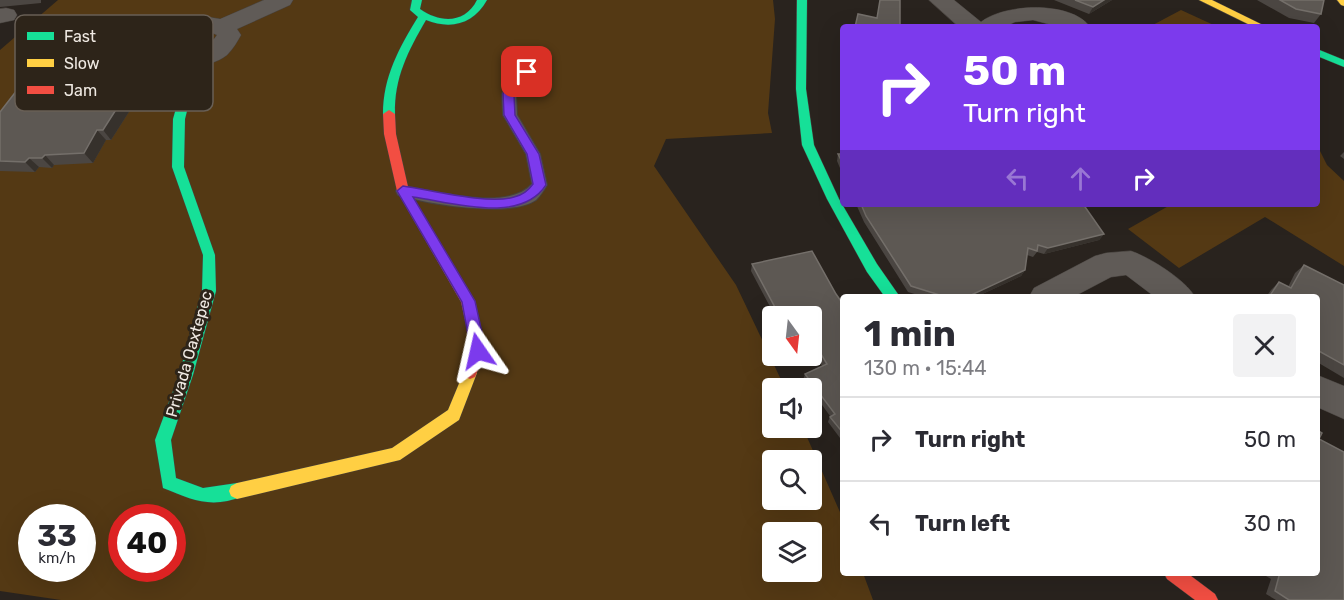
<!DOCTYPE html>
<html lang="en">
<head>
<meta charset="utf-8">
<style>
	body { margin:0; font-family:Rubik,sans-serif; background:#f2f2f3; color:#2b2b33; height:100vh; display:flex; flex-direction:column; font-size:22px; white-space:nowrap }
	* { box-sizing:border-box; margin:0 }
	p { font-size:20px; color:#7c7c81 }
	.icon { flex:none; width:33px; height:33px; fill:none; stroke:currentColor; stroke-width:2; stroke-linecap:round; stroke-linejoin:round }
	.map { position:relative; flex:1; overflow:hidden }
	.panel { position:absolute; left:840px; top:294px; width:480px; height:282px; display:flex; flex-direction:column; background:#fff; border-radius:6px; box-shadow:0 6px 24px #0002 }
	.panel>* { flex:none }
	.banner { position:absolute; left:840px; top:24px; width:480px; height:183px; border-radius:6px; box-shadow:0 6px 24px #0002; background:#7c3aed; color:#fff; overflow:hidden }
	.needle { width:39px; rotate:165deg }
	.fabs { position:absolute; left:762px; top:306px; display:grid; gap:12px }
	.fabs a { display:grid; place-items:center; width:60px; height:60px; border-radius:6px; background:#fff; box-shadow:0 6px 24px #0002; font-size:30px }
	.speed { position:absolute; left:18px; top:504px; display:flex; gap:12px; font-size:30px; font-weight:700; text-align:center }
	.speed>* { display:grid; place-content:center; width:78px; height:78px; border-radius:50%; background:#fff; box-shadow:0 6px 24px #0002; line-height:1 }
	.speed small { font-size:15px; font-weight:400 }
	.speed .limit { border:9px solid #d22; background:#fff; color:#111 }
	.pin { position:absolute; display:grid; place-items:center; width:51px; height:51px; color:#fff; margin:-26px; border-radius:12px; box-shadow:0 3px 9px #0006 }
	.me { position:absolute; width:66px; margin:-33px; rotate:349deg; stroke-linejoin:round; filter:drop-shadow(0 0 4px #0008) }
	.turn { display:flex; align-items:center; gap:21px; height:126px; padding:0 24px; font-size:27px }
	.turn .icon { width:78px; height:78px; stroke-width:2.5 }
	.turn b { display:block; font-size:42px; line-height:51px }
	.lanes { display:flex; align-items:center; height:57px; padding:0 24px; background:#0003; justify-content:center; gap:30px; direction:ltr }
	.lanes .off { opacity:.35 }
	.round { display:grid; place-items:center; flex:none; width:63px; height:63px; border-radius:6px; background:#f2f2f3 }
	.summary { display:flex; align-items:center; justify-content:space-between; height:102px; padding:0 24px }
	h1 { font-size:36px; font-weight:700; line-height:45px }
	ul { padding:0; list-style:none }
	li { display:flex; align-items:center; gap:18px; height:84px; padding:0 24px; border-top:2px solid #e1e1e2 }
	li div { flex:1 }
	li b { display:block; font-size:22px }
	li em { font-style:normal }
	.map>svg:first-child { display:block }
	.green { fill:#543914; fill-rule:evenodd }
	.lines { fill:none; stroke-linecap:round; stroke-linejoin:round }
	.lane-casing { stroke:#46413d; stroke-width:2 }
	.street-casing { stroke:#46413d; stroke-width:1 }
	.fast-casing { stroke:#46413d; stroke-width:1 }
	.slow-casing { stroke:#46413d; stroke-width:1 }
	.jam-casing { stroke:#46413d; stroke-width:1 }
	.lane { fill:#605b57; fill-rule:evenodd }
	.street { fill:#605b57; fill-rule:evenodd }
	.fast { fill:#16e098; fill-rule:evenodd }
	.slow { fill:#ffcf43; fill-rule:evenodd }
	.jam { fill:#f24e42; fill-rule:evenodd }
	.wall { fill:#4b4642 }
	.shaded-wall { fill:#36312c }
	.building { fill:#5d5853; stroke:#746f6a; stroke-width:1.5 }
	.route { fill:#7c3aed; stroke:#51269a; stroke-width:1.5 }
	.labels { text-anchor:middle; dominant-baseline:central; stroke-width:6; stroke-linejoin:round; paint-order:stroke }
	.street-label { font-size:16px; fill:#f0eae3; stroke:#2d2419 }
	.key { fill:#2d2419; stroke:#685f56; stroke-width:1.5 }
	.key-label { font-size:16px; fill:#f0eae3 }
</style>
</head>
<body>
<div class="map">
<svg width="1344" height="600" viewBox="0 0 1344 600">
	<rect width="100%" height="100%" fill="#29231e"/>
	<g class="green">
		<path d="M58,0h715l2,19 -7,94 4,20 -106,6 -12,27 82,119 49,103h-13v40h31l40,91v54h20l10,27h-812l-61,-9v-541zM772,460h40v40h-40zM32,518h50v50h-50zM122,518h50v50h-50zM772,532h40v40h-40z"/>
		<path d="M1181,10l37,17h-69z"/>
		<path d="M1317,145l10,20 17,16v85l-79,-49 -86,51 -51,-39 44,-25h145z"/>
	</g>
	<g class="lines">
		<defs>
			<path id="lane" d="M539,62l6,4 -1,3 -23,12 -5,13 1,21 23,39 7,31c-3,5 -7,11 -11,15 -26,18 -108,4 -138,-5l-2,-4 2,-4 5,-1c34,5 104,26 129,-2l-6,-30 -23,-39 -1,-21 8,-18z"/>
			<g id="street">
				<path d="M264,0h29l-3,5 -53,24 4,6c-4,7 -8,14 -14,20 -19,15 -57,16 -71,-5l10,-17 9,-7 33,-9 12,2zM208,31l9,4c-8,12 -22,20 -36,13l11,-12z"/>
				<path d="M929,0h25l27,22c24,-19 91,-21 109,5h-30l-27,-7 -18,2 -11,5h-45z"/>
				<path d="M6,8l8,2 3,5 -3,5 -14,3v-14z"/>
				<path d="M1131,251c18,6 55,29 64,46h-40l-29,-22 -15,2 -38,20h-44l5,-9 61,-32 11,-3z"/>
				<path d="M1317,375l27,11v33l-27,-12z"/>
			</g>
			<g id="fast">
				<path d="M412,0h10l-2,9c20,14 45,15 57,-9h10c-13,24 -36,30 -61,20 -18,31 -32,58 -31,94l-6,4 -6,-4c0,-37 16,-66 35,-97l-8,-7z"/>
				<path d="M797,0h10l-1,89 8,56 25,54 38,65 23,33h-15l-18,-25 -40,-73 -25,-54 -6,-56z"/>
				<path d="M1317,49l27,11v7l-27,-11z"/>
				<path d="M195,56l5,3 -15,60 -1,48 31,88 1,36 -23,84 -22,65 5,38 27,10 34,-5 6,3 2,5 -2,5c-32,13 -50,4 -80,-8l-8,-48 24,-65 23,-84 1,-36 -31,-88 1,-48 17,-60z"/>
			</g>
			<g id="slow">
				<path d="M1199,0h13l55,27h-13z"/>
				<path d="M1337,0h7v6l-3,-1z"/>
				<path d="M470,367l5,2 2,4 -18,47 -59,40 -163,39 -6,-3 -2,-5 2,-5 6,-3 155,-35 56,-38 17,-41z"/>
			</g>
			<g id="jam">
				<path d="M389,110l6,4 1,20 13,57 66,110 11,50 -11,26 -5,2 -5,-2 -2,-4 9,-22 -11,-49 -64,-111 -13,-57 -1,-20z"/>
				<path d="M1164,573h23l28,21 3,6h-23l-28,-21z"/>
			</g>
		</defs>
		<use href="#lane" class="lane-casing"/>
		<use href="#street" class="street-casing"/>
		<use href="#fast" class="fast-casing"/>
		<use href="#slow" class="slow-casing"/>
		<use href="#jam" class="jam-casing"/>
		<use href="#lane" class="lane"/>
		<use href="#street" class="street"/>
		<use href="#fast" class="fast"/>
		<use href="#slow" class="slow"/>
		<use href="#jam" class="jam"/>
	</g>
	<g class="wall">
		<path d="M0,0h41v3l-41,4z"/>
		<path d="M1054,0h58l-23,14z"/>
		<path d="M1257,0h67l-3,14 -7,9 -25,-5z"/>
		<path d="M140,43l7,11 -8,15 11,10 -39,61h-5l-13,23 -39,2 -2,3 -13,-1 -4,5 -35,-1v-59z"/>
		<path d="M1344,152v7l-4,-3z"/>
		<path d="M838,154h5v21l-6,-14z"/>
		<path d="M856,204h230l-2,3 20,27 -5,6 -55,14 -7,-2 -4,5 -6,-2 -2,15 -4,6 -45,21h-52l-16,-5 -44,-70z"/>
		<path d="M752,264l84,30 7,10v138l-15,-20 2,-6 -18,-25v-3h-2l-7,-8 2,-6 17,-8 -10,-18v-32h-20l-2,-2 -10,2h-5l-24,-45z"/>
		<path d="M1304,265l40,20v93l-27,-16v-65h-51l5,-7 8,-8 9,5 7,-14z"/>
		<path d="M1319,439l25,161h-68l-10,-6 5,-15 -10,-6h56z"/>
	</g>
	<g class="shaded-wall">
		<path d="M1104,0h8l-23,14 4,-7z"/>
		<path d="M140,43l7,11 -13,25 -8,-10z"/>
		<path d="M142,69l8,10 -39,61 -8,-10z"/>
		<path d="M97,130l9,10 -13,23 -9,-10z"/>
		<path d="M45,155l9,10 -2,3 -10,-10z"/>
		<path d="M29,158l10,9 -4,5 -10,-10z"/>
		<path d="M1104,234l-5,6 -55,14 4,-6z"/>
		<path d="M1025,270l-4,6 -45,21h-9z"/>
		<path d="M792,307l-2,7 -10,2h-4l1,-5z"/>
	</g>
	<g class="building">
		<path d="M880,0h20v27h-45l3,-13 19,4z"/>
		<path d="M1075,0h29l-11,7z"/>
		<path d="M1280,0h44l-3,14 -25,-5z"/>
		<path d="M140,43l-14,26h16l-39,61h-6l-13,23 -39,2 -3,3h-13l-4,4 -25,-1v-49l52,-67z"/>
		<path d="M838,154h5v10z"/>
		<path d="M861,204h223h-1l21,30 -56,14 -10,-3 -1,6 -9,-3 -3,22 -58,27h-21l-35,-11 -45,-70z"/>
		<path d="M812,251l24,43 7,10v129l-13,-16 5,-3 -30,-40 22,-10 -15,-25v-23h-15l-5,-9 -15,4 -25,-47z"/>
		<path d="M1304,265l40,20v80l-27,-15v-53h-48l10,-15 12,6z"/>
		<path d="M1317,430l5,3 -3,6 25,13v148h-55l-14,-9 4,-15 -4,-3h42z"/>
	</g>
	<path class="route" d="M527,69l5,3 -13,9 -5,13 1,21 24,39 7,31c-26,40 -95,17 -133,12l62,104 11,50 -2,4 -6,2 -5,-2 -2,-4 -9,-49 -65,-111 6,-5c28,4 86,19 111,11 9,-2 14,-6 19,-13l-6,-30 -23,-39 -1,-21 8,-17z"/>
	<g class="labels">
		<g class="street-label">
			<text transform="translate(189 354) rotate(-74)">Privada Oaxtepec</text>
		</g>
	</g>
	<rect x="15" y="15" width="198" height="96" rx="9" class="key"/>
	<rect x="27" y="32" width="27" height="8" fill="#16e098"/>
	<rect x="27" y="59" width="27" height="8" fill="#ffcf43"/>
	<rect x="27" y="86" width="27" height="8" fill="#f24e42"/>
	<g class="key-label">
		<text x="64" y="42">Fast</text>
		<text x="64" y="69">Slow</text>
		<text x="64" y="96">Jam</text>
	</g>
</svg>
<div class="fabs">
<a><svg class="needle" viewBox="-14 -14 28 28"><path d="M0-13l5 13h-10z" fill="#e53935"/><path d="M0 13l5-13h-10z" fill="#7c7c81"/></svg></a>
<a><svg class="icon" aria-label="sound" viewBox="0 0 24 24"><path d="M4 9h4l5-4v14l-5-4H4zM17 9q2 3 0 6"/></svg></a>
<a><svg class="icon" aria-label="search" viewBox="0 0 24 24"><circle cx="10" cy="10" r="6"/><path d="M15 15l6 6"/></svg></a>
<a><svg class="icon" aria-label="layers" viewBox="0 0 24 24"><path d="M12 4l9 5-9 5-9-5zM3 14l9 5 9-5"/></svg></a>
</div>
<div class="speed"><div>33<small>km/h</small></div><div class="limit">40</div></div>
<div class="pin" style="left:527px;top:72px;background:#d93025"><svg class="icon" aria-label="arrive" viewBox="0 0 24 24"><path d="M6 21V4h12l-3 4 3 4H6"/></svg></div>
<svg class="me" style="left:478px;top:351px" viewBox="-20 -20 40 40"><path d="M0-17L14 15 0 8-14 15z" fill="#7c3aed" stroke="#fff" stroke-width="4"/></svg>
<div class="banner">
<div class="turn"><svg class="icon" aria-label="right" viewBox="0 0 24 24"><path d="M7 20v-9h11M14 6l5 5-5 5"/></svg><div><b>50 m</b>Turn right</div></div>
<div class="lanes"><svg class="icon off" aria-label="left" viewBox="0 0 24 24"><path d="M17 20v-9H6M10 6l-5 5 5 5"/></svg><svg class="icon off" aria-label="ahead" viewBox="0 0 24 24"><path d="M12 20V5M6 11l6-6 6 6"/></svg><svg class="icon" aria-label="right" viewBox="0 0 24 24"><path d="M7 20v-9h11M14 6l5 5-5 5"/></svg></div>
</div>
<section class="panel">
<div class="summary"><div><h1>1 min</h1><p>130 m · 15:44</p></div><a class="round"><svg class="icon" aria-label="close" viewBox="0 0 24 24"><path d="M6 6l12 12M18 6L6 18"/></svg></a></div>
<ul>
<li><svg class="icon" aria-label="right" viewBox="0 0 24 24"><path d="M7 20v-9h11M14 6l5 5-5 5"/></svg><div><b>Turn right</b></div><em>50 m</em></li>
<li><svg class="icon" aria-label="left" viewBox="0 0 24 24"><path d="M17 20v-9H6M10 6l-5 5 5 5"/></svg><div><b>Turn left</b></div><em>30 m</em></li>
</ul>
</section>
</div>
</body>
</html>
